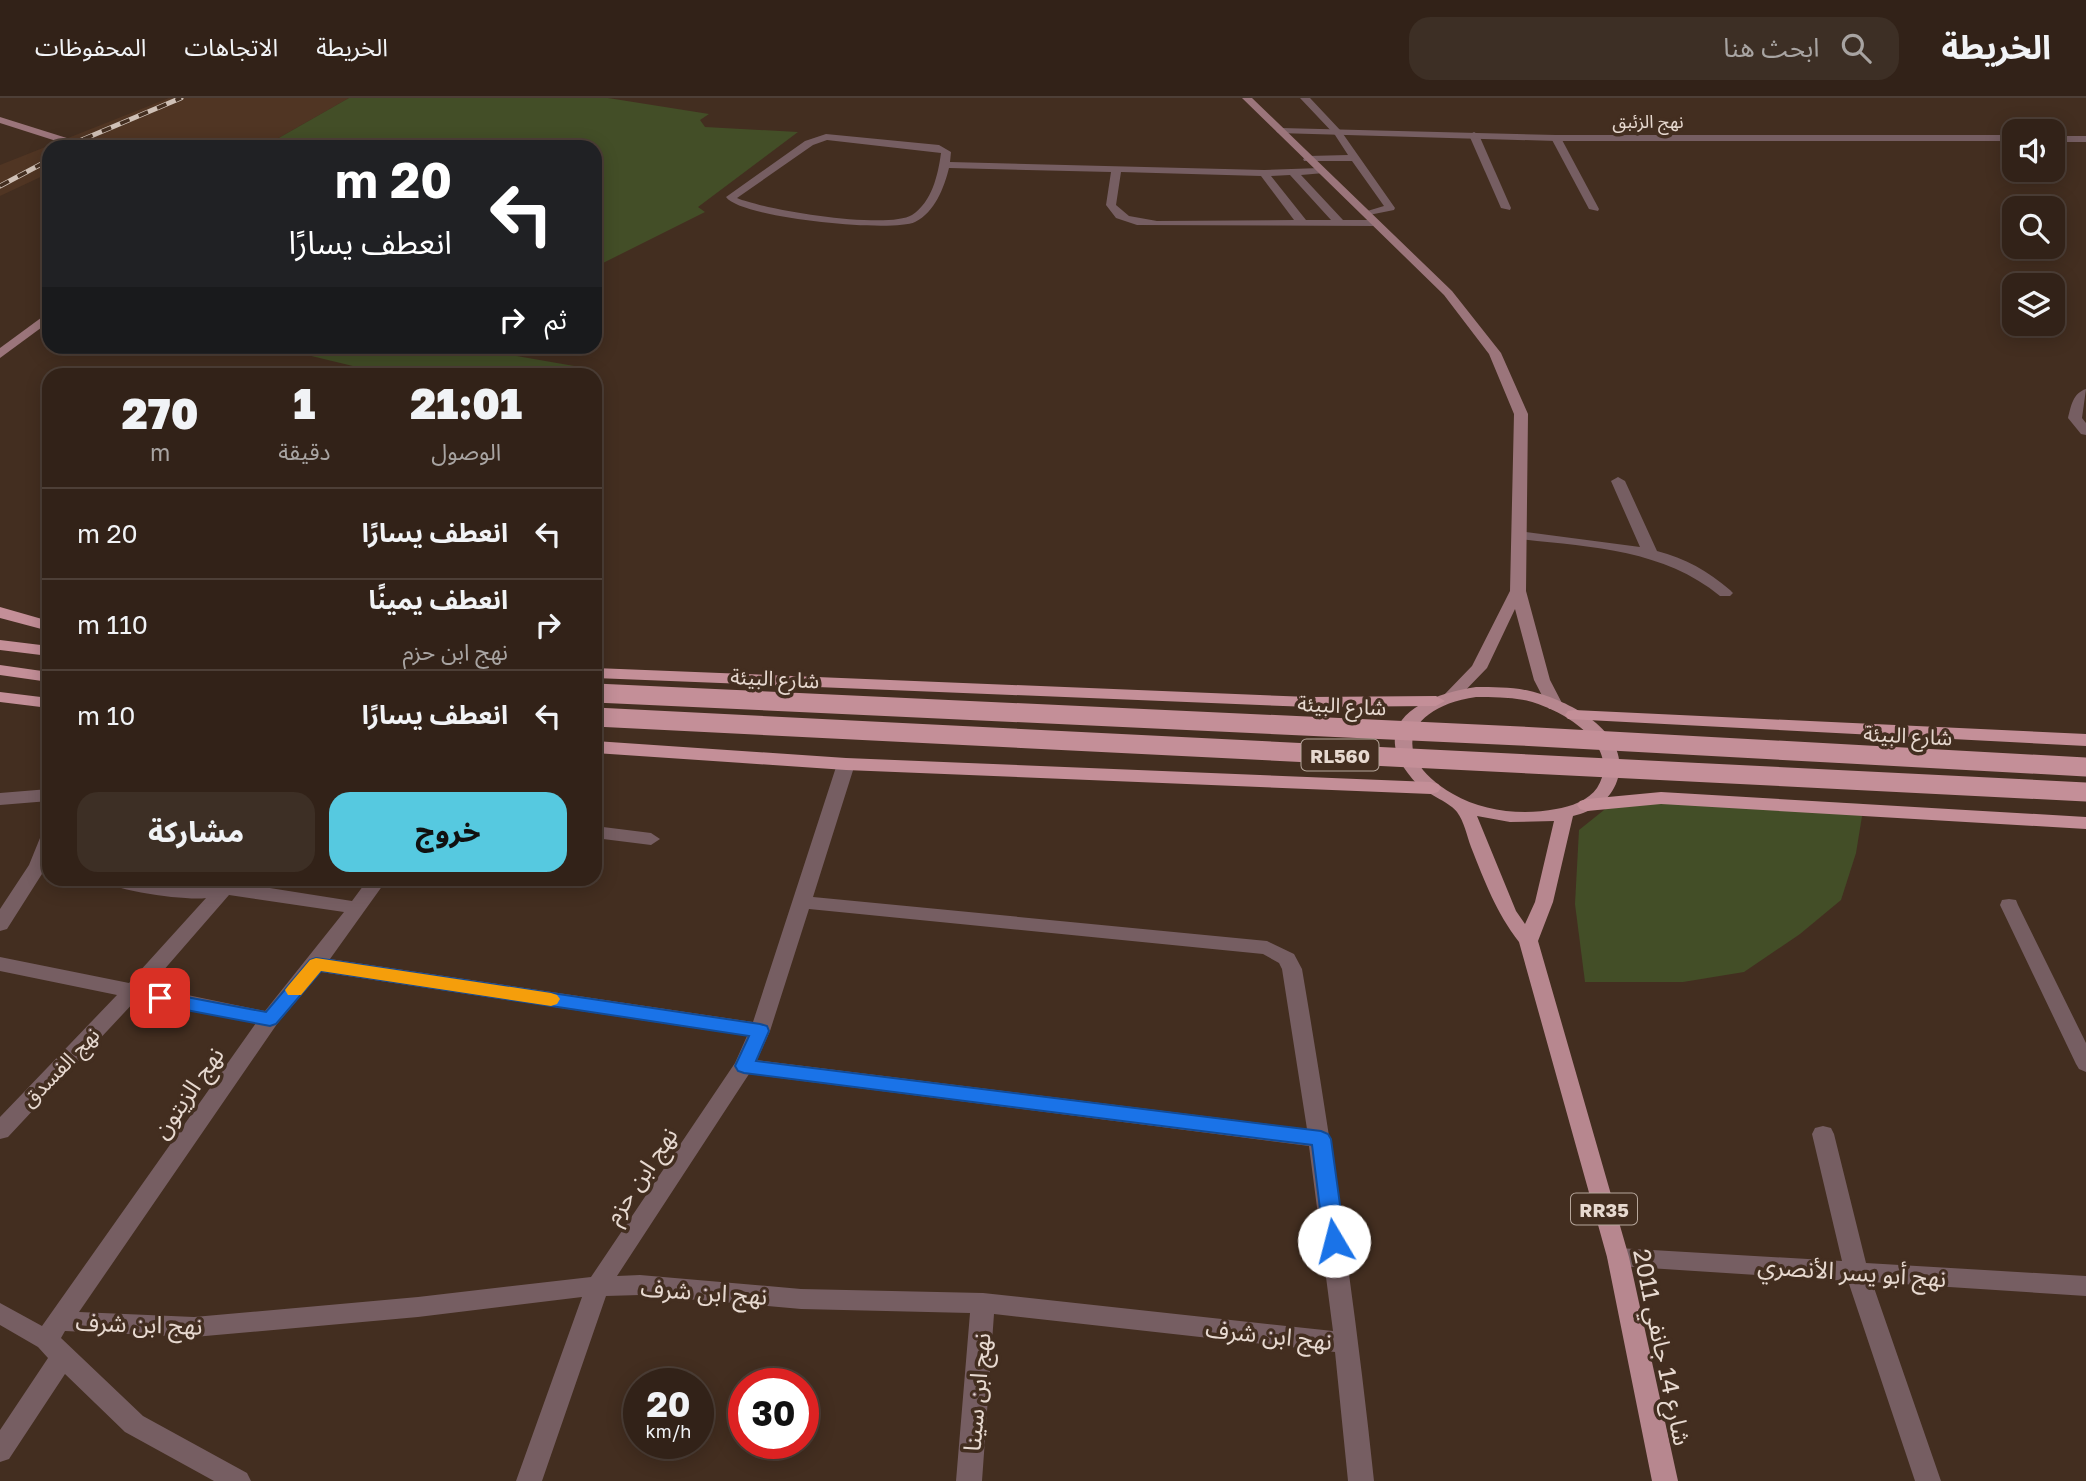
<!DOCTYPE html>
<html lang="ar">
<head>
<meta charset="utf-8">
<style>
	body { margin:0; font-family:"Golos Text","Noto Sans Arabic",sans-serif; background:#3d2f25; color:#f1f3f6; direction:rtl; height:100vh; display:flex; flex-direction:column; font-size:26px; white-space:nowrap }
	* { box-sizing:border-box; margin:0 }
	p { font-size:23px; color:#a8a4a2 }
	.icon { flex:none; width:38px; height:38px; fill:none; stroke:currentColor; stroke-width:2; stroke-linecap:round; stroke-linejoin:round }
	.map { position:relative; flex:1; overflow:hidden; direction:ltr }
	.panel { position:absolute; left:42px; top:270px; width:560px; height:518px; display:flex; flex-direction:column; background:#322218; border-radius:21px; box-shadow:0 4px 18px #0003,0 0 0 2px #4d3f37; direction:rtl }
	.panel>* { flex:none }
	.hud { position:absolute; left:42px; top:42px; width:560px; height:214px; border-radius:21px; box-shadow:0 4px 18px #0003,0 0 0 2px #4d3f37; direction:rtl; background:#202124; color:#fff; overflow:hidden }
	.fabs { position:absolute; left:2002px; top:21px; display:grid; gap:14px }
	.fabs a { display:grid; place-items:center; width:63px; height:63px; border-radius:14px; background:#322218; box-shadow:0 4px 18px #0003,0 0 0 2px #4d3f37; font-size:35px }
	.speed { position:absolute; left:623px; top:1270px; display:flex; gap:14px; font-size:35px; font-weight:700; text-align:center }
	.speed>* { display:grid; place-content:center; width:91px; height:91px; border-radius:50%; background:#322218; box-shadow:0 4px 18px #0003,0 0 0 2px #4d3f37; line-height:1 }
	.speed small { font-size:18px; font-weight:400 }
	.speed .limit { border:10px solid #d22; background:#fff; color:#111 }
	.pin { position:absolute; display:grid; place-items:center; width:60px; height:60px; color:#fff; margin:-30px; border-radius:14px; box-shadow:0 4px 10px #0006 }
	.me { position:absolute; width:77px; margin:-38px; rotate:352deg; stroke-linejoin:round; filter:drop-shadow(0 0 5px #0008) }
	.turn { display:flex; align-items:center; gap:24px; height:147px; padding:0 35px; font-size:32px }
	.turn .icon { width:91px; height:91px; stroke-width:2.5 }
	.turn b { display:block; font-size:49px; line-height:60px }
	.then { display:flex; align-items:center; height:66px; padding:0 35px; background:#0003; gap:14px; font-size:26px }
	.eta { display:flex; justify-content:space-evenly; align-items:center; height:119px; text-align:center }
	.eta b { font-size:42px; font-weight:800; line-height:49px }
	.action { display:flex; gap:14px; margin-top:auto; padding:14px 35px }
	.action a { flex:1; height:80px; border-radius:21px; background:#56c9e0; color:#111; font-size:28px; font-weight:800; line-height:80px; text-align:center }
	.action a+a { background:#3d2f25; color:#f1f3f6 }
	ul { padding:0; list-style:none }
	li { display:flex; align-items:center; gap:21px; height:91px; padding:0 35px; border-top:2px solid #4d3f37 }
	li div { flex:1 }
	li b { display:block; font-size:26px }
	li em { font-style:normal }
	header { display:flex; align-items:center; gap:42px; box-sizing:border-box; height:98px; padding:0 35px; background:#322218; border-bottom:2px solid #4d3f37 }
	header strong { font-size:33px }
	nav { display:flex; gap:38px; margin-inline-start:auto; font-size:24px }
	.search { width:490px; height:63px; background:#3d2f25; display:flex; align-items:center; gap:18px; box-sizing:border-box; padding:0 24px; border-radius:21px; color:#a8a4a2; font-size:26px }
	.map>svg:first-child { display:block }
	.built { fill:#503523 }
	.green { fill:#434e27 }
	.lines { fill:none; stroke-linecap:round; stroke-linejoin:round }
	.service { fill:#765e62; fill-rule:evenodd }
	.minor { fill:#765e62; fill-rule:evenodd }
	.secondary { fill:#9b757b; fill-rule:evenodd }
	.primary { fill:#b7878f; fill-rule:evenodd }
	.trunk { fill:#c48f98; fill-rule:evenodd }
	.rail-casing { stroke:#cfc0b6; stroke-width:5 }
	.rail { stroke:#432e20; stroke-width:3.5; stroke-dasharray:10; stroke-linecap:butt }
	.trunk-bridge { stroke:#c48f98; stroke-width:19 }
	.route { fill:#1a73e8; stroke:#114b97; stroke-width:2 }
	.slow { fill:#f59e0b }
	.labels { text-anchor:middle; dominant-baseline:central; stroke-width:7; stroke-linejoin:round; paint-order:stroke }
	.far-street-label { font-size:18px; fill:#e7d9d0; stroke:#432e20 }
	.shield { fill:#432e20; stroke:#b6a69b; stroke-width:2 }
	.shield-label { font-size:19px; font-weight:bold; fill:#e7d9d0 }
	.street-label { font-size:21px; fill:#e7d9d0; stroke:#432e20 }
	.near-street-label { font-size:24px; fill:#e7d9d0; stroke:#432e20 }
</style>
</head>
<body>
<header>
<strong>الخريطة</strong>
<div class="search"><svg class="icon" aria-label="search" viewBox="0 0 24 24"><circle cx="10" cy="10" r="6"/><path d="M15 15l6 6"/></svg>ابحث هنا</div>
<nav><a>الخريطة</a><a>الاتجاهات</a><a>المحفوظات</a></nav>
</header>
<div class="map">
<svg width="2086" height="1383" viewBox="0 0 2086 1383">
	<rect width="100%" height="100%" fill="#432e20"/>
	<path class="built" d="M169,0h180l-86,49h-214v26l-49,23v-31z"/>
	<g class="green">
		<path d="M349,0h259l101,16 -9,6 5,7 93,5 -100,75 7,5 -110,55v-120h-332z"/>
		<path d="M274,249h191l115,20 -5,7h-226l8,-7z"/>
		<path d="M1659,696l205,10 -8,49 -15,47 -41,34 -56,38 -61,10h-98l-10,-78 4,-74 30,-24z"/>
	</g>
	<g class="lines">
		<g class="service">
			<path d="M1300,0h10l31,33 54,77 -1,2 -30,6v-4l20,-6 -32,-45h-48l-1,-2 5,-3 40,-1 -13,-20z"/>
			<path d="M1474,34l5,3 32,73 -1,2 -9,-2 -32,-73z"/>
			<path d="M826,36l113,11 12,7 -1,10 314,8 56,-2 5,3 -1,2 -23,2 42,45h33l5,3 -5,3 -239,-1 -21,-7 -10,-13 5,-33 -162,-4c-5,20 -14,44 -34,54 -24,11 -175,-4 -189,-25l79,-56zM827,42l114,13c-3,22 -9,49 -29,62 -25,15 -147,-5 -175,-17l76,-53zM1121,74l140,4 33,44 -137,1 -28,-5 -13,-11zM1290,77l41,45h-25l-35,-44z"/>
			<path d="M1553,38l8,2 38,71 -1,2 -9,-2 -38,-71z"/>
			<path d="M1618,379l7,4 32,70c28,7 51,20 73,39l3,3 -3,3h-10c-57,-47 -131,-49 -201,-57l-7,-4 7,-4 121,16 -29,-66z"/>
		</g>
		<g class="minor">
			<path d="M1281,30l275,7h458v6h-458l-278,-8 -2,-2z"/>
			<rect x="2053" y="38" width="33" height="6"/>
			<path d="M2086,291l-4,29 4,5v12l-5,-1 -13,-16c3,-12 5,-25 18,-29z"/>
			<path d="M846,661l9,5 -42,133 454,44 27,13 8,15c29,171 54,340 72,512h-26l-13,-129 -341,-38 -12,167h-26l14,-168 -169,-4 -161,-14 -34,1 -64,185h-26l66,-184 -164,20 -224,20 -129,-6 -4,7 82,78 104,57 4,8h-37l-89,-49 -60,-58 -56,85 -9,3v-32l48,-72 -10,-11 -38,-22v-22l42,23 214,-303 -119,-24 -129,138 -8,2v-22l117,-122 -117,-24v-14l129,26 77,-85c-18,3 -97,-7 -107,-20h39l48,8 32,-2 4,-6h20l-3,5 113,18 17,-23h19l-58,81 423,63 84,-258zM229,797l115,17 -79,99 -116,-24zM809,811l454,45 16,9 3,6 25,160 -550,-69 13,-29zM321,874l426,64 -12,27 -144,214 -173,20 -224,20 -115,-5 198,-288zM749,976l560,72 24,185 -350,-38 -182,-4 -161,-14 -23,1z"/>
			<path d="M49,691v12l-49,4v-12z"/>
			<path d="M595,728l56,7 9,6 -9,6 -56,-7z"/>
			<path d="M49,734l-2,34 -40,63 -7,2v-22l29,-44 11,-27z"/>
			<path d="M2009,801l7,1 2,5 68,138v29l-7,-3 -3,-5 -76,-159 2,-5z"/>
			<path d="M1823,1028l8,2 3,6 32,129 220,13v20l-214,-14 69,199h-26l-67,-200 -230,-15 -8,-2 -3,-7 3,-7 8,-2 224,13 -30,-127 3,-6z"/>
		</g>
		<g class="secondary">
			<path d="M1242,0h10l200,193 49,62 27,61 -2,177 24,89 13,25 -2,4h-12l-15,-29 -19,-71 -28,59 -30,31 -6,2 -8,-5 29,-30 38,-75 4,-177 -25,-60 -45,-59z"/>
			<path d="M0,19l89,28 1,2h-15l-75,-24z"/>
			<path d="M49,214v10l-49,36v-10z"/>
		</g>
		<path class="primary" d="M1476,589c18,0 36,0 54,4 38,9 104,42 87,90 -7,20 -24,30 -44,35l-20,86 -15,39 91,316 49,224h-26l-45,-224 -88,-315c-23,-30 -34,-60 -48,-95 -4,-11 -7,-26 -14,-35 -5,-8 -29,-18 -39,-27 -57,-59 2,-90 58,-98zM1476,599c16,0 32,0 48,3 34,7 101,44 73,88 -8,12 -27,19 -41,21 -34,7 -74,2 -103,-15 -66,-38 -47,-87 23,-97zM1477,718l33,6 44,-1 -19,81 -10,22 -9,-13z"/>
		<g class="trunk">
			<path d="M0,509l49,14v10l-49,-13z"/>
			<path d="M0,542l49,6v10l-49,-6z"/>
			<path d="M0,567l49,7v10l-49,-7z"/>
			<path d="M595,570l715,29 126,-1 9,5 -9,5 -126,1 -715,-29z"/>
			<path d="M0,594l49,6v10l-49,-6z"/>
			<path d="M1574,612l512,24v12l-518,-27 -3,-4 3,-4z"/>
			<path d="M595,643l251,17 585,24 7,2 3,4 -3,4 -7,2 -585,-24 -251,-17z"/>
			<path d="M1661,694l425,25v12l-425,-25 -74,7 -7,-2 -3,-4 3,-4 7,-2z"/>
		</g>
		<defs>
			<g id="rail">
				<path d="M65,49l116,-49"/>
				<path d="M0,88l49,-26"/>
			</g>
		</defs>
		<use href="#rail" class="rail-casing"/>
		<use href="#rail" class="rail"/>
		<g class="trunk-bridge">
			<path d="M595,595l925,43 566,31"/>
			<path d="M595,619l1491,75"/>
		</g>
	</g>
	<path class="route" d="M316,860l444,66 7,2 2,5 -13,30 565,70 7,3 3,5 14,102 -3,6 -8,2 -7,-2 -3,-6 -12,-96 -568,-72 -6,-2 -3,-5 14,-30 -428,-65 -45,53 -6,2 -110,-21 -6,-2 -3,-5 3,-4 6,-2 106,20 44,-52z"/>
	<path class="slow" d="M316,860l235,35 6,2 3,4 -3,5 -6,2 -230,-35 -20,24h-13l-3,-5 3,-4 22,-26z"/>
	<g class="labels">
		<g class="far-street-label">
			<text x="1648" y="23">نهج الزئبق</text>
		</g>
		<g class="shield">
			<rect x="1301.5" y="641.5" width="77" height="31" rx="5"/>
			<rect x="1571" y="1095.5" width="66" height="31" rx="5"/>
		</g>
		<g class="shield-label">
			<text x="1340" y="657">RL560</text>
			<text x="1604" y="1111">RR35</text>
		</g>
		<g class="street-label">
			<text transform="translate(775 580) rotate(3)">شارع البيئة</text>
			<text transform="translate(1342 607) rotate(3)">شارع البيئة</text>
			<text transform="translate(1908 637) rotate(3)">شارع البيئة</text>
			<text transform="translate(60 969) rotate(-46)">نهج الفسدق</text>
		</g>
		<g class="near-street-label">
			<text transform="translate(187 994) rotate(-55)">نهج الزيتون</text>
			<text transform="translate(640 1077) rotate(-56)">نهج ابن حزم</text>
			<text transform="translate(1852 1173) rotate(4)">نهج أبو يسر الأنصري</text>
			<text transform="translate(704 1193) rotate(4)">نهج ابن شرف</text>
			<text transform="translate(139 1225) rotate(2)">نهج ابن شرف</text>
			<text transform="translate(1269 1236) rotate(6)">نهج ابن شرف</text>
			<text transform="translate(1663 1249) rotate(78)">شارع 14 جانفي 2011</text>
			<text transform="translate(976 1294) rotate(-85)">نهج ابن سينا</text>
		</g>
	</g>
</svg>
<div class="fabs">
<a><svg class="icon" aria-label="sound" viewBox="0 0 24 24"><path d="M4 9h4l5-4v14l-5-4H4zM17 9q2 3 0 6"/></svg></a>
<a><svg class="icon" aria-label="search" viewBox="0 0 24 24"><circle cx="10" cy="10" r="6"/><path d="M15 15l6 6"/></svg></a>
<a><svg class="icon" aria-label="layers" viewBox="0 0 24 24"><path d="M12 4l9 5-9 5-9-5zM3 14l9 5 9-5"/></svg></a>
</div>
<div class="speed"><div>20<small>km/h</small></div><div class="limit">30</div></div>
<div class="pin" style="left:160px;top:900px;background:#d93025"><svg class="icon" aria-label="arrive" viewBox="0 0 24 24"><path d="M6 21V4h12l-3 4 3 4H6"/></svg></div>
<svg class="me" style="left:1334px;top:1143px" viewBox="-20 -20 40 40"><circle r="19" fill="#fff"/><path d="M0-13L10 11 0 6-10 11z" fill="#1a73e8"/></svg>
<div class="hud">
<div class="turn"><svg class="icon" aria-label="left" viewBox="0 0 24 24"><path d="M17 20v-9H6M10 6l-5 5 5 5"/></svg><div><b>20 m</b>انعطف يسارًا</div></div>
<div class="then">ثم<svg class="icon" aria-label="right" viewBox="0 0 24 24"><path d="M7 20v-9h11M14 6l5 5-5 5"/></svg></div>
</div>
<section class="panel">
<div class="eta">
<div><b>21:01</b><p>الوصول</p></div>
<div><b>1</b><p>دقيقة</p></div>
<div><b>270</b><p>m</p></div>
</div>
<ul>
<li><svg class="icon" aria-label="left" viewBox="0 0 24 24"><path d="M17 20v-9H6M10 6l-5 5 5 5"/></svg><div><b>انعطف يسارًا</b></div><em>20 m</em></li>
<li><svg class="icon" aria-label="right" viewBox="0 0 24 24"><path d="M7 20v-9h11M14 6l5 5-5 5"/></svg><div><b>انعطف يمينًا</b><p>نهج ابن حزم</p></div><em>110 m</em></li>
<li><svg class="icon" aria-label="left" viewBox="0 0 24 24"><path d="M17 20v-9H6M10 6l-5 5 5 5"/></svg><div><b>انعطف يسارًا</b></div><em>10 m</em></li>
</ul>
<div class="action"><a>خروج</a><a>مشاركة</a></div>
</section>
</div>
</body>
</html>
